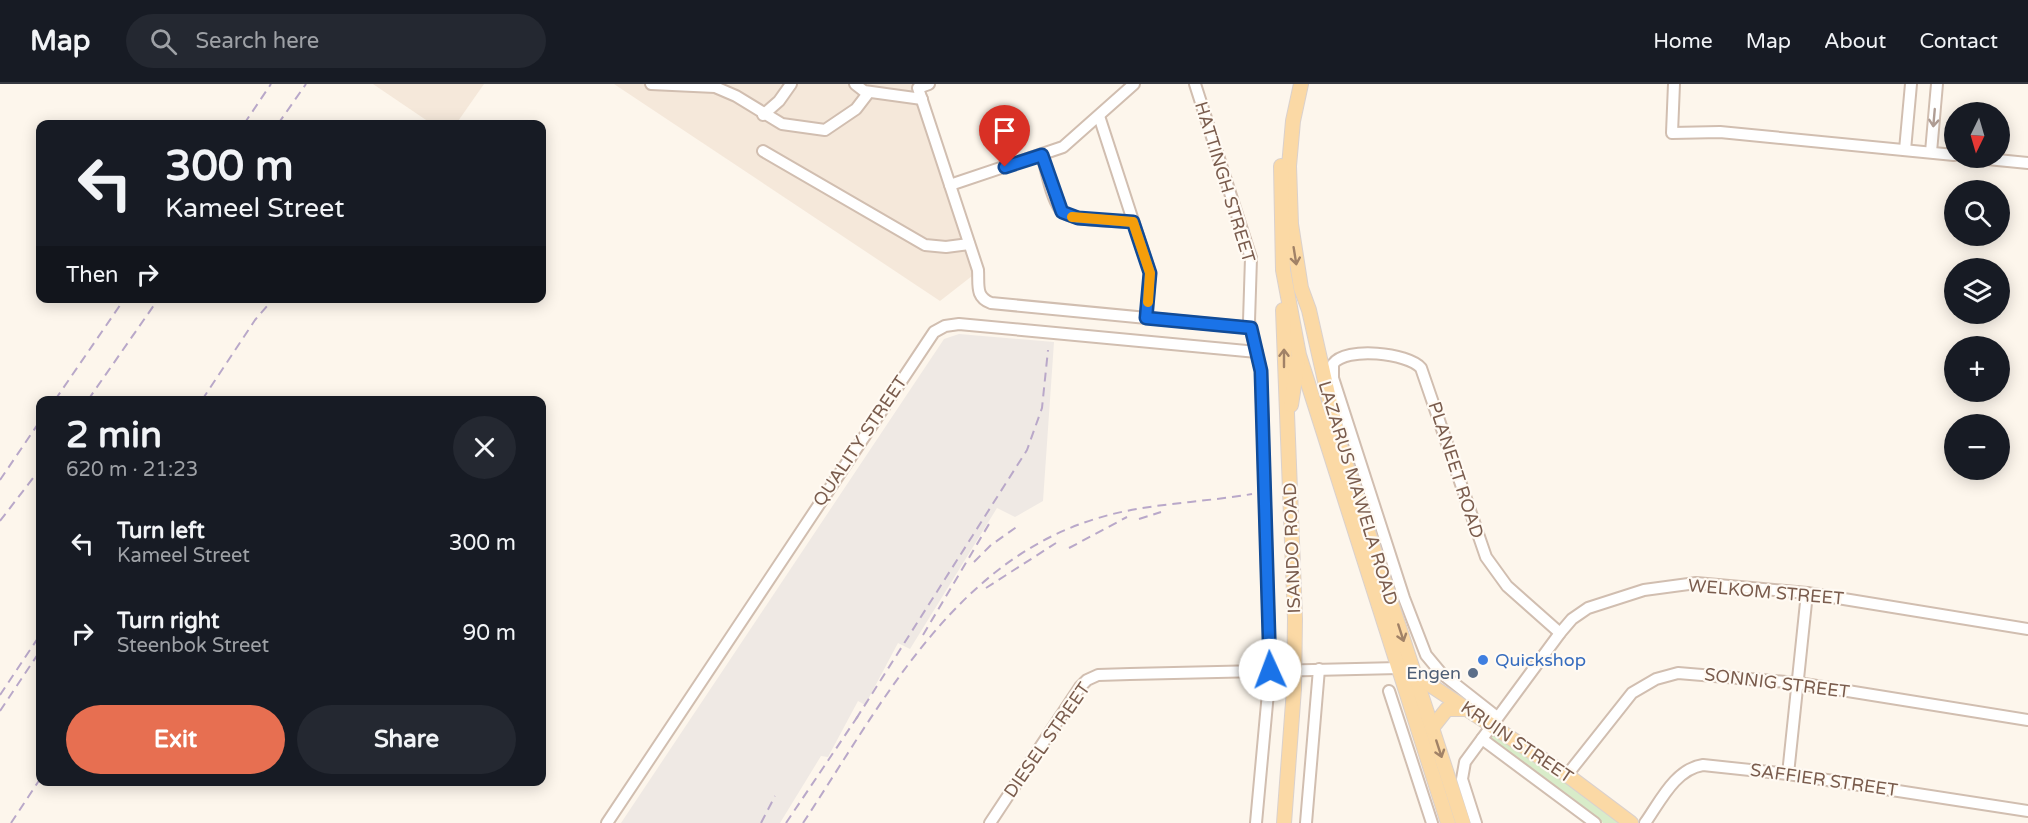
<!DOCTYPE html>
<html lang="en">
<head>
<meta charset="utf-8">
<style>
	body { margin:0; font-family:"Varela Round",sans-serif; background:#242831; color:#f1f3f6; height:100vh; display:flex; flex-direction:column; font-size:22px; white-space:nowrap }
	* { box-sizing:border-box; margin:0 }
	p { font-size:20px; color:#9ea1a6 }
	.icon { flex:none; width:33px; height:33px; fill:none; stroke:currentColor; stroke-width:2; stroke-linecap:round; stroke-linejoin:round }
	.map { position:relative; flex:1; overflow:hidden }
	.panel { position:absolute; left:36px; top:312px; width:510px; height:390px; display:flex; flex-direction:column; background:#171b24; border-radius:12px; box-shadow:0 3px 15px #0003 }
	.panel>* { flex:none }
	.banner { position:absolute; left:36px; top:36px; width:510px; height:183px; border-radius:12px; box-shadow:0 3px 15px #0003; background:#171b24; color:#f1f3f6; overflow:hidden }
	.needle { width:39px; rotate:185deg }
	.fabs { position:absolute; left:1944px; top:18px; display:grid; gap:12px }
	.fabs a { display:grid; place-items:center; width:66px; height:66px; border-radius:50%; background:#171b24; box-shadow:0 3px 15px #0003; font-size:30px }
	.pin { position:absolute; display:grid; place-items:center; width:51px; height:51px; color:#fff; margin:-62px -26px; border-radius:50% 50% 50% 0; rotate:-45deg; box-shadow:0 0 6px #0007 }
	.pin .icon { rotate:45deg }
	.me { position:absolute; width:66px; margin:-33px; rotate:358deg; stroke-linejoin:round; filter:drop-shadow(0 0 4px #0008) }
	.turn { display:flex; align-items:center; gap:21px; height:126px; padding:0 30px; font-size:27px }
	.turn .icon { width:78px; height:78px; stroke-width:2.5 }
	.turn b { display:block; font-size:42px; line-height:51px }
	.then { display:flex; align-items:center; height:57px; padding:0 30px; background:#0003; gap:12px; font-size:22px }
	.round { display:grid; place-items:center; flex:none; width:63px; height:63px; border-radius:32px; background:#242831 }
	.overview { display:flex; align-items:center; justify-content:space-between; height:102px; padding:0 30px }
	h1 { font-size:36px; font-weight:700; line-height:45px }
	.cta { display:flex; gap:12px; margin-top:auto; padding:12px 30px }
	.cta a { flex:1; height:69px; border-radius:36px; background:#e76f51; color:#fff; font-size:24px; font-weight:700; line-height:69px; text-align:center }
	.cta a+a { background:#242831; color:#f1f3f6 }
	ul { padding:0; list-style:none }
	li { display:flex; align-items:center; gap:18px; height:90px; padding:0 30px }
	li div { flex:1 }
	li b { display:block; font-size:22px }
	li em { font-style:normal }
	header { display:flex; align-items:center; gap:36px; box-sizing:border-box; height:84px; padding:0 30px; background:#171b24; border-bottom:2px solid #363941 }
	header strong { font-size:28px }
	nav { display:flex; gap:33px; margin-inline-start:auto; font-size:21px }
	.search { width:420px; height:54px; background:#242831; display:flex; align-items:center; gap:15px; box-sizing:border-box; padding:0 21px; border-radius:33px; color:#9ea1a6; font-size:22px }
	.map>svg:first-child { display:block }
	.residential { fill:#f5e8da }
	.industrial { fill:#efe9e4 }
	.green { fill:#d8ecc9 }
	.lines { fill:none; stroke-linecap:round; stroke-linejoin:round }
	.minor-casing { stroke:#d1beb0; stroke-width:14 }
	.major-casing { stroke:#dad1cd; stroke-width:16 }
	.minor { stroke:#fff; stroke-width:10 }
	.major { stroke:#fbd9a5; stroke-width:14 }
	.rail { stroke:#b9a8c9; stroke-width:2; stroke-dasharray:9 6; stroke-linecap:butt }
	.oneway { stroke:#af9d94 }
	.oneway2 { stroke:#a18267 }
	.route-casing { stroke:#114b97; stroke-width:15 }
	.route { stroke:#1a73e8; stroke-width:10 }
	.slow { stroke:#f59e0b; stroke-width:10 }
	.shop-dot { fill:#3f7fe0; stroke:#fffaf3; stroke-width:2 }
	.service-dot { fill:#5c6f8a; stroke:#fffaf3; stroke-width:2 }
	.labels { text-anchor:middle; dominant-baseline:central; stroke-width:4.5; stroke-linejoin:round; paint-order:stroke }
	.street-label { font-size:18px; fill:#7a5c4d; stroke:#fffaf3 }
	.shop-label { font-size:18px; fill:#366cbe; stroke:#fffaf3; text-anchor:start }
	.service-label { font-size:18px; fill:#4e5e75; stroke:#fffaf3; text-anchor:end }
</style>
</head>
<body>
<header>
<strong>Map</strong>
<div class="search"><svg class="icon" aria-label="search" viewBox="0 0 24 24"><circle cx="10" cy="10" r="6"/><path d="M15 15l6 6"/></svg>Search here</div>
<nav><a>Home</a><a>Map</a><a>About</a><a>Contact</a></nav>
</header>
<div class="map">
<svg width="2028" height="739" viewBox="0 0 2028 739">
	<rect width="100%" height="100%" fill="#fdf6ec"/>
	<g class="residential">
		<path d="M373,0h111l-28,40h-24z"/>
		<path d="M614,0h307l60,185 -41,32z"/>
	</g>
	<path class="industrial" d="M959,250l95,8 -11,159 -28,16 -18,-9 -87,141 -12,-6 -33,62 -7,-4 -30,56 -7,-1 -41,67h-159l323,-484z"/>
	<path class="green" d="M1494,649l27,16 100,74h-18l-112,-84z"/>
	<g class="lines">
		<defs>
			<g id="minor">
				<path d="M651,0l64,3 21,9 46,28 43,6 31,-21 13,-17"/>
				<path d="M855,0l9,7 58,8"/>
				<path d="M929,0l-11,4 60,182c1,15 -3,27 13,33l260,25"/>
				<path d="M1195,0l56,174 -2,63 12,50 9,300 -14,152"/>
				<path d="M1674,0l-2,49 48,-1 234,23"/>
				<path d="M763,31l16,-14 12,-17"/>
				<path d="M1099,32l51,157 -4,45"/>
				<path d="M1905,66l6,-66"/>
				<path d="M763,67l162,94 21,2 23,-3"/>
				<path d="M1931,68l6,-68"/>
				<path d="M1042,71c5,16 8,39 18,54 9,13 57,12 73,13"/>
				<path d="M1977,74l51,5"/>
				<path d="M950,101l113,-38 71,-63"/>
				<path d="M1389,607l43,132"/>
				<path d="M1497,633l-56,-44 -15,-18 -22,-57 -71,-220v-14c13,-18 75,-11 88,4l65,189 21,29 53,47"/>
				<path d="M1482,655l113,84"/>
				<path d="M1788,690l19,-181"/>
				<path d="M1567,691l65,-82 24,-14 22,-6 120,10 230,37"/>
				<path d="M607,739l327,-491 11,-6 14,-2 298,28"/>
				<path d="M990,739l90,-136 7,-7 11,-5 32,-1 269,-6"/>
				<path d="M1306,739l13,-154"/>
				<path d="M1476,739l-14,-44 3,-17 95,-129 12,-14 16,-11 56,-18 52,-7 111,10 221,36"/>
				<path d="M1645,739c15,-21 30,-54 58,-58l85,9 240,37"/>
			</g>
			<g id="major">
				<path d="M1301,0l-8,37 -4,45 2,58 10,64 8,22 30,133 124,380"/>
				<path d="M1281,82l2,104 16,85 149,468"/>
				<path d="M1283,226l12,309 -1,70 -10,134"/>
				<path d="M1291,321l7,-46"/>
				<path d="M1412,589l155,102 64,48"/>
				<path d="M1432,644l15,-19h20"/>
			</g>
		</defs>
		<use href="#minor" class="minor-casing"/>
		<use href="#major" class="major-casing"/>
		<use href="#minor" class="minor"/>
		<use href="#major" class="major"/>
		<g class="rail">
			<path d="M244,40l27,-40"/>
			<path d="M278,40l28,-40"/>
			<path d="M55,316l70,-102"/>
			<path d="M88,316l71,-102"/>
			<path d="M202,316l53,-80 19,-22"/>
			<path d="M0,396l40,-59"/>
			<path d="M1139,435l22,-7"/>
			<path d="M0,437l40,-52"/>
			<path d="M1069,464l58,-31"/>
			<path d="M974,478l17,-17 27,-19"/>
			<path d="M986,504l70,-45"/>
			<path d="M923,551l69,-116"/>
			<path d="M0,611l40,-60"/>
			<path d="M0,627l40,-60"/>
			<path d="M856,635l171,-269 15,-42 6,-58"/>
			<path d="M11,739l29,-44"/>
			<path d="M761,739l14,-27"/>
			<path d="M786,739l74,-110"/>
			<path d="M803,739c77,-116 149,-260 292,-304 50,-16 105,-16 157,-25"/>
		</g>
	</g>
	<defs><path id="oneway-shaft" d="M-6 0H5M1.5-3L5.5 0L1.5 3" fill="none" stroke-width="1.6" stroke-linecap="round" stroke-linejoin="round" transform="scale(1.5)"/></defs>
	<use class="oneway" href="#oneway-shaft" transform="translate(1934 34) rotate(95)"/>
	<g class="oneway2">
		<use href="#oneway-shaft" transform="translate(1295 172) rotate(81)"/>
		<use href="#oneway-shaft" transform="translate(1284 274) rotate(-90)"/>
		<use href="#oneway-shaft" transform="translate(1401 549) rotate(72)"/>
		<use href="#oneway-shaft" transform="translate(1439 665) rotate(72)"/>
	</g>
	<g class="lines">
		<defs>
			<path id="route" d="M1005,83l37,-12 20,57 16,6 55,4 17,51 -4,45 105,10 10,43 9,299"/>
		</defs>
		<use href="#route" class="route-casing"/>
		<use href="#route" class="route"/>
		<path class="slow" d="M1072,133l61,5 17,51 -2,29"/>
	</g>
	<circle class="shop-dot" cx="1483" cy="576" r="6"/>
	<circle class="service-dot" cx="1473" cy="589" r="6"/>
	<g class="labels">
		<g class="street-label">
			<text transform="translate(1225 98) rotate(73)">HATTINGH STREET</text>
			<text transform="translate(860 357) rotate(-56)">QUALITY STREET</text>
			<text transform="translate(1456 386) rotate(72)">PLANEET ROAD</text>
			<text transform="translate(1358 409) rotate(73)">LAZARUS MAWELA ROAD</text>
			<text transform="translate(1292 464) rotate(-92)">ISANDO ROAD</text>
			<text transform="translate(1766 508) rotate(5)">WELKOM STREET</text>
			<text transform="translate(1777 599) rotate(7)">SONNIG STREET</text>
			<text transform="translate(1047 656) rotate(-55)">DIESEL STREET</text>
			<text transform="translate(1517 658) rotate(34)">KRUIN STREET</text>
			<text transform="translate(1824 696) rotate(8)">SAFFIER STREET</text>
		</g>
		<g class="shop-label">
			<text x="1495" y="576">Quickshop</text>
		</g>
		<g class="service-label">
			<text x="1461" y="589">Engen</text>
		</g>
	</g>
</svg>
<div class="fabs">
<a><svg class="needle" viewBox="-14 -14 28 28"><path d="M0-13l5 13h-10z" fill="#e53935"/><path d="M0 13l5-13h-10z" fill="#9ea1a6"/></svg></a>
<a><svg class="icon" aria-label="search" viewBox="0 0 24 24"><circle cx="10" cy="10" r="6"/><path d="M15 15l6 6"/></svg></a>
<a><svg class="icon" aria-label="layers" viewBox="0 0 24 24"><path d="M12 4l9 5-9 5-9-5zM3 14l9 5 9-5"/></svg></a>
<a>+</a>
<a>−</a>
</div>
<div class="pin" style="left:1005px;top:83px;background:#d93025"><svg class="icon" aria-label="arrive" viewBox="0 0 24 24"><path d="M6 21V4h12l-3 4 3 4H6"/></svg></div>
<svg class="me" style="left:1270px;top:586px" viewBox="-20 -20 40 40"><circle r="19" fill="#fff"/><path d="M0-13L10 11 0 6-10 11z" fill="#1a73e8"/></svg>
<div class="banner">
<div class="turn"><svg class="icon" aria-label="left" viewBox="0 0 24 24"><path d="M17 20v-9H6M10 6l-5 5 5 5"/></svg><div><b>300 m</b>Kameel Street</div></div>
<div class="then">Then<svg class="icon" aria-label="right" viewBox="0 0 24 24"><path d="M7 20v-9h11M14 6l5 5-5 5"/></svg></div>
</div>
<section class="panel">
<div class="overview"><div><h1>2 min</h1><p>620 m · 21:23</p></div><a class="round"><svg class="icon" aria-label="close" viewBox="0 0 24 24"><path d="M6 6l12 12M18 6L6 18"/></svg></a></div>
<ul>
<li><svg class="icon" aria-label="left" viewBox="0 0 24 24"><path d="M17 20v-9H6M10 6l-5 5 5 5"/></svg><div><b>Turn left</b><p>Kameel Street</p></div><em>300 m</em></li>
<li><svg class="icon" aria-label="right" viewBox="0 0 24 24"><path d="M7 20v-9h11M14 6l5 5-5 5"/></svg><div><b>Turn right</b><p>Steenbok Street</p></div><em>90 m</em></li>
</ul>
<div class="cta"><a>Exit</a><a>Share</a></div>
</section>
</div>
</body>
</html>
